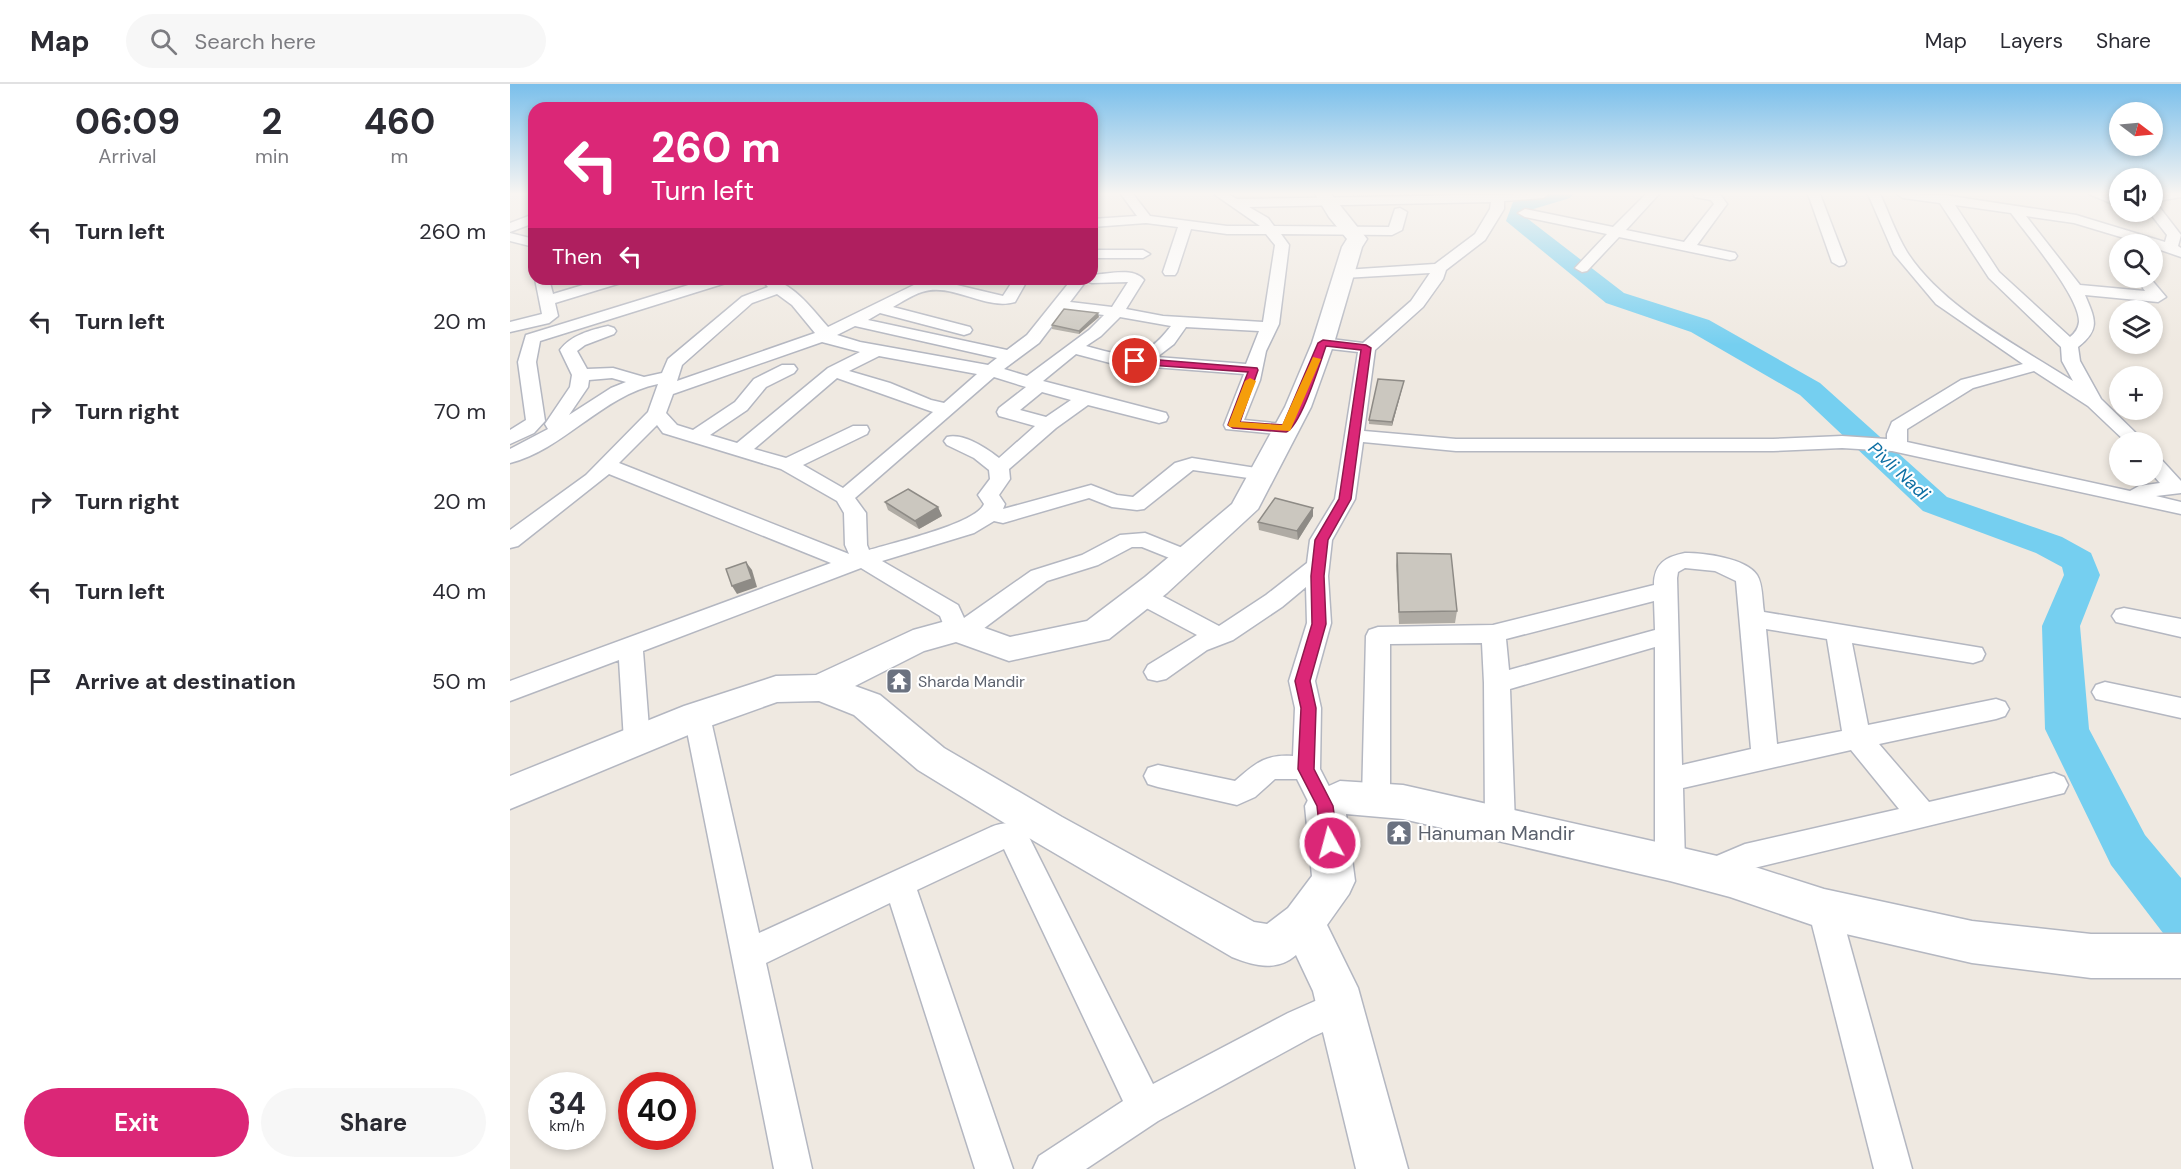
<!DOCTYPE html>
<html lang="en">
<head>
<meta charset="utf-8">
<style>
	body { margin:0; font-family:"DM Sans",sans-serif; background:#f7f7f7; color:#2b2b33; height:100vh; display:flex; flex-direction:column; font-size:22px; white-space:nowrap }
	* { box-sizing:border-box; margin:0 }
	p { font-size:20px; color:#7c7c81 }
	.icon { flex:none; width:33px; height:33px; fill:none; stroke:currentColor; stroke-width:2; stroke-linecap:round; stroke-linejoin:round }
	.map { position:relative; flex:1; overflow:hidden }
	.side { display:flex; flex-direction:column; background:#fff; width:510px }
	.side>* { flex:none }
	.top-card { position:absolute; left:18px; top:18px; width:570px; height:183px; border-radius:18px; box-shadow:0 3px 9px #0003; background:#db2777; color:#fff; overflow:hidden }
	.needle { width:39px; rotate:106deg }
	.tools { position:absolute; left:1599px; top:18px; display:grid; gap:12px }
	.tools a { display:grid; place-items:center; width:54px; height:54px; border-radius:50%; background:#fff; box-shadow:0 3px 9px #0003; font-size:30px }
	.speed { position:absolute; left:18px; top:988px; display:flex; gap:12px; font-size:30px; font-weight:700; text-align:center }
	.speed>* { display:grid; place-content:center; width:78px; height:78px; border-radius:50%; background:#fff; box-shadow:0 3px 9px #0003; line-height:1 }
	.speed small { font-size:15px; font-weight:400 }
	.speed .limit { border:9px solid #d22; background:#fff; color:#111 }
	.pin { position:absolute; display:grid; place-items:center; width:51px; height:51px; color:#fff; margin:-26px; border:3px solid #fff; border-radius:50%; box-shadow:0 2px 6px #0007 }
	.me { position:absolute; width:66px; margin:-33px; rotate:353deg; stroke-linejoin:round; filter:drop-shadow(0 0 4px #0008) }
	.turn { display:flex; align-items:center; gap:21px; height:126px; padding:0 24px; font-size:27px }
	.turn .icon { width:78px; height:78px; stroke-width:2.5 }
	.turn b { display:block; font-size:42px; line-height:51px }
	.then { display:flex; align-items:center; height:57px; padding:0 24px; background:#0003; gap:12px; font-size:22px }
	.eta { display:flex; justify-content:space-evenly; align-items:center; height:102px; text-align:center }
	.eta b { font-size:36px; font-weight:700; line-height:42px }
	.cta { display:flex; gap:12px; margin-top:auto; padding:12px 24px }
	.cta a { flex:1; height:69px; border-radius:36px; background:#db2777; color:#fff; font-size:24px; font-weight:700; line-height:69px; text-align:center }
	.cta a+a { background:#f7f7f7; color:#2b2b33 }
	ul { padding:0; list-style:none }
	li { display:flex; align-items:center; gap:18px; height:90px; padding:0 24px }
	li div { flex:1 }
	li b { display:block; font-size:22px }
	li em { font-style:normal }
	header { display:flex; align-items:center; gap:36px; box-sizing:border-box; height:84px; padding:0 30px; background:#fff; border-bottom:2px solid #e1e1e2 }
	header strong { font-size:28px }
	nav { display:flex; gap:33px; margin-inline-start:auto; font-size:21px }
	.search { width:420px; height:54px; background:#f7f7f7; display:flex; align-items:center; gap:15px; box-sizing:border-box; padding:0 21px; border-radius:33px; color:#7c7c81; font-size:22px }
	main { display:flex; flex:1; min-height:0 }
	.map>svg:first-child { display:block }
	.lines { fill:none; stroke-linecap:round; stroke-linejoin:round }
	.river { fill:#75cff0; fill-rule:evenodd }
	.street-casing { stroke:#b4b7c1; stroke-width:3 }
	.secondary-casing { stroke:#b4b7c1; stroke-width:3 }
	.street { fill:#fff; fill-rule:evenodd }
	.secondary { fill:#fff; fill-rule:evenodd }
	.wall { fill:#afaba4 }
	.shaded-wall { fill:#8e8b86 }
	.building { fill:#cbc7bf; stroke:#8e8b86; stroke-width:1.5 }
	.route { fill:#db2777; stroke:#8e194d; stroke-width:1.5 }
	.slow { fill:#f59e0b }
	.labels { text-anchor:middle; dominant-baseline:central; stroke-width:4.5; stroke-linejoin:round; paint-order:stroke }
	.worship-label { font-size:16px; fill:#5b616d; stroke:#fff; text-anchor:start }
	.water-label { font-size:18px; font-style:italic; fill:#0d6fa3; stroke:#fff }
	.near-worship-label { font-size:20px; fill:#5b616d; stroke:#fff; text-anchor:start }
</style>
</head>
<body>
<header>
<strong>Map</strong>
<div class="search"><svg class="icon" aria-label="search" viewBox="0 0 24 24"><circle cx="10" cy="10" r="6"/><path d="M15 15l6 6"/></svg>Search here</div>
<nav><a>Map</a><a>Layers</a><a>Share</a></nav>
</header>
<main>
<section class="side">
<div class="eta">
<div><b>06:09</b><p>Arrival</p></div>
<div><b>2</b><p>min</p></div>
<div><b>460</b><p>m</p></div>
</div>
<ul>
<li><svg class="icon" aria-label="left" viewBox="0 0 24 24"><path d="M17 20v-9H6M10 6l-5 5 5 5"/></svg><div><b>Turn left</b></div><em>260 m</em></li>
<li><svg class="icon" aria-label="left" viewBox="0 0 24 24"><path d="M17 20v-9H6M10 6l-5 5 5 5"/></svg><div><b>Turn left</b></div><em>20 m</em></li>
<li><svg class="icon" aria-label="right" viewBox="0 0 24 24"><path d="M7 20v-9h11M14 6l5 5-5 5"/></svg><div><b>Turn right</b></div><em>70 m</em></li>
<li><svg class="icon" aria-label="right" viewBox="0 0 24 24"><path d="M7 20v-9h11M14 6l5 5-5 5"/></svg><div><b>Turn right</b></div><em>20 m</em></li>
<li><svg class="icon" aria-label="left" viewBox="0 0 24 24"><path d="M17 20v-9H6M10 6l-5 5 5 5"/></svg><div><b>Turn left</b></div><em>40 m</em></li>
<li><svg class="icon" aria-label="arrive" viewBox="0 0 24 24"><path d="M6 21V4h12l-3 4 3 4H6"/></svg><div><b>Arrive at destination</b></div><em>50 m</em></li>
</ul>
<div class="cta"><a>Exit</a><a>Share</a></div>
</section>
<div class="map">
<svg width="1671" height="1085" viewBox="0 0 1671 1085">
	<rect width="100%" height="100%" fill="#efe9e1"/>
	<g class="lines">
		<path class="river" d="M1031,110h32l-3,4 -40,12 -2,9 96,74 85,27 111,63 127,114 115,40 29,16 9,22 -20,51 9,103 56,106 36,43v62l-18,-7 -52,-68 -66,-136 -3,-103 22,-51 -2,-8 -26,-14 -113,-42 -123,-116 -109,-63 -85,-29 -100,-82 7,-19z"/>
		<defs>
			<g id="street">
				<path d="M611,110h12l17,22 77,10h33l-46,-32h14l9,5 312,-5 -6,4 -39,3v8l-19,31 -39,30 -3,9 -20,28 -48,43 -11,81 92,8h317l69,-3 45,3v-5l5,-12 69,-42 62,-16 -87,-60 -42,-50 -26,-60h12c9,19 16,40 27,58 35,55 113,95 166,129l-11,-20 -1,-14 -72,-69 -49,-75 -37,-5 -6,-4 47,1 132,20 89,27 2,-7 -18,-23h3v-9l5,1 24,31 -3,11 3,2v9l-29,-10v-3h-8l-70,-21 -48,-7 54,69 65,6 -9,-13h14l16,19 -8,5 -73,-7c10,24 16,34 -7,52l2,14 21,38 44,43h-19l-38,-36 -54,-35 -61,17 -66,41v13l223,49 9,-5 21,-3 -8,-9v-19l7,2 22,24v12l-25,3 25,6v12l-289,-63 -50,-3 -69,3h-317l-93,-9 -8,57 -23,41 -4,36 3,47 -16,58 6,27 -1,61 19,37 -4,9 -10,3 -10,-3 -18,-36h-22l-20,18 -18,8 -79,-18 -10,-3 -4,-8 4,-8 10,-3 77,16c20,-17 29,-27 58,-25l2,-48 -6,-27 18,-58 -1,-36 -24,20 -49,33 -26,10 -41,29 -9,2 -9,-2 -4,-7 4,-7 49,-30 -62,-33 -4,-6 4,-6 8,-2 8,2 68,36 47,-31 41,-32 3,-23 25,-41 23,-147 -35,-4 -8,-5 8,-5 40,5 48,-42 19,-28 -86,5 -7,-4 7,-4 91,-6 40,-30 15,-25 1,-7 -242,5 19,11 6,8 115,1 6,-18 5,-1 7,4 -5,18 -10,5 -111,-1 8,11 -10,79 -13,27 -6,29 -16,40 49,5 2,4 -2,4 -7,2 -60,-6 -2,-4 20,-51 -130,-10 -38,-10 -33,27 123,32 2,4 -2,4 -7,2 -71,-18 -32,23 -47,41 1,10 -11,16 6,9 -2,5 88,-24 26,10 16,2 42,-34 17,-5 77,12 3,4 -3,4 -7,2 -69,-10 -49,39 -7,1 -25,-3 -23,-9 -86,25 -9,-2 -20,12 -92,28 76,44 6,13 67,-47 51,-16 38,-20 25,-2 50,20 3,5 -3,5 -8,2 -45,-18h-10l-34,18 -51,16 -76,57 -9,3 -14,-5 -8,-20 -79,-48 -218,83 7,90 -3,8 -10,3 -10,-3 -3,-8 -5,-81 -109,41v-20l321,-118 -222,-89 -91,72 -8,2v-18l76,-55 62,-63 10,-28c-55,11 -95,66 -148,79v-14l38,-20 -3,-5 25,-37 2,-12 -12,-25c11,-15 31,-20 48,-24l6,2 2,3 -2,3 -29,11 -8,6 10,18 26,-1 31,9 18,-4 6,-14 74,-62 26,-10 -5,-6 1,-2c27,0 47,29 64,48l92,-45 20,-1 63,15 11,-17h14l-13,23c-30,9 -62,-20 -93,-10 -10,3 -20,10 -29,15l77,20 2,3 -2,3 -6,2 -84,-22 -12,7 139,30 20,-15 45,-56h20v-4c16,-1 42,-8 52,5l-18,29 37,7 100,6 12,-77 -9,-11h-39l-36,-5 -14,43 -2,3h-10l-2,-3 15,-45 -32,-4 -54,4v-8l45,-3zM1445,121l56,8c16,22 69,84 68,109 -1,7 -4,11 -9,15l-71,-65zM576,197l6,2 36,-1 -16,25 -42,-5zM267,210l15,11 23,28 -138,48 5,-16 70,-62zM554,226l40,5 -15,15 -62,46 -23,-7 35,-26zM610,233l51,9c-28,37 -45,31 -85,20l15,-10zM345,242l142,32 -9,7 -128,-23 -23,-7zM676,243l73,4 -13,33 -89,-7 17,-13zM312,258l38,10 -32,16 -91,75 -27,-8 37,-25 19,-23 28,-14 3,-4 -3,-4h-12l-28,14 -19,23 -42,28 -16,-5 -11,-12 7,-19zM369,272l98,18 -33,29 -13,-3 -41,-17 -41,-12zM484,293l32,10 -27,21 -2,4 2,4 36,10 -36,32c-13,-10 -35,-25 -52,-21l-3,4 3,4 27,13 15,12 1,9 -12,16 6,9c-8,20 -92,39 -115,46l-2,-5 -1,-32 -11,-15zM102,294l14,4 -15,6 -42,27 19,-28 1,-7zM327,294l96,34 -90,76 -40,-23 64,-31 2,-4 -2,-4h-14l-67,32 -32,-9zM532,308l29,8 -25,17 -26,-7zM147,341l6,8 118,36 56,32 7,12 1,32 4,9 -230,-91z"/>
				<path d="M1136,110h13l-33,36 58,12 30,-38 -3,-4 -16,-3 -1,-3h26l7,10 -30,41 38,8 2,3 -2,3 -5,1 -111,-23 -32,34 -5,1 -7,-4 32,-34 -82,-17 -7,-4 7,-4 88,18z"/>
				<path d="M1298,110h12l26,68 -2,3 -5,1 -7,-4z"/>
				<path d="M1579,110h17l14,4v9z"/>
				<path d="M1642,110h29v3l-29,5z"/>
				<path d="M24,130v9l-24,9v-9z"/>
				<path d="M0,149l24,6v8l-24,-6z"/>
				<path d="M582,166h51l7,4 -7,4h-51z"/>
				<path d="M25,195h14l4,15 50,-15h23l-2,3 -69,21 3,13 -9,7 -39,9v-10l32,-8z"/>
				<path d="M198,195h23l-2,3 -189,59 -4,21 9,59 -11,12 -24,11v-14l16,-10 -8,-58 8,-27z"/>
				<path d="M1175,469c19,0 61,5 72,22 6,9 5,26 7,37l218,36 3,6 -3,6 -9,3 -121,-20 16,82 128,-26 9,3 4,7 -4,7 -9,3 -117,25 50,58 125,-29 10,4 4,8 -4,8 -314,76 -39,18 -11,-4 -4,-10 4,-10 45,-19 154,-35 -48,-59 -168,38 2,75 -4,9 -11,4 -11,-4 -4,-9v-216l-145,42 5,135 -5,9 -10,4 -10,-4 -5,-9 -1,-141 -2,-40 -92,1v156l-4,8 -10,4 -10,-4 -4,-8 4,-164 3,-6 9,-3 115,-2 161,-40c0,-22 12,-28 31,-32zM1175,484l30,3 21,10 15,168 -69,16 -5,-187 1,-6zM1144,517l1,29 -146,40 -3,-31zM1256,545l61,10 15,92 -65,13z"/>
				<path d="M1614,524l57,11v18l-65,-15 -4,-6 4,-6z"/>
				<path d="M1595,598l76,16v20l-85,-19 -4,-7 4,-7z"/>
				<path d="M187,622l9,3 4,7 49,217 232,-106c12,-5 21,-5 33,0l129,257 135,-71 52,-23 12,5 5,12 -5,12 -40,18 -154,84 -72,48h-53l6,-13 84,-55 -119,-252 -87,41 96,279h-38l-85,-266 -124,60 46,206h-38l-90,-453 4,-7z"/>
				<path d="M1314,811l11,4 5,10 72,260h-38l-66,-260 5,-10z"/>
			</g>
			<path id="secondary" d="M805,110h16l36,45 -5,8 -28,96 -23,64 -53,102 -91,84 -58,46 -100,22 -53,-19 -32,9 -69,35 25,9 64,53 118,69 192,105 13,2 21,-16 24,-32 -7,-70 6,-12 29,-13 63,4 267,60 60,14 94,30 148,32 119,13h90v44h-90l-119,-15 -148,-34 -94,-32 -60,-16 -267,-62 -57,-5 9,67 -6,13 -22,31 31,63 50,181h-52l-43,-178 -17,-36c-20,17 -41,11 -64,2l-198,-116 -116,-71 -64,-55 -35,-14 -42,1 -67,24 -200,83v-33l174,-70 80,-26 12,-4 40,-1 97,-45 44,-12 53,19 77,-16 58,-44 87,-73 53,-97 27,-64 30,-96 5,-8 -18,-22z"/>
		</defs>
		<use href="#street" class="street-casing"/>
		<use href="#secondary" class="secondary-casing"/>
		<use href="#street" class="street"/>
		<use href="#secondary" class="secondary"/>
	</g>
	<g class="wall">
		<path d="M589,233l-20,17 -27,-5v-4z"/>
		<path d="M893,301l-11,41 -23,-2v-4z"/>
		<path d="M375,418l53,5 4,9 -23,13 -31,-19z"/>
		<path d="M803,424v8l-15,24 -39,-10 -1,-8z"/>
		<path d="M887,469l60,58 -2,12 -56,1 -3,-58z"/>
	</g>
	<g class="shaded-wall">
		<path d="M588,229l1,4 -20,17v-3z"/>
		<path d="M894,297l-1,4 -11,41v-4z"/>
		<path d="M428,423l4,9 -23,13 -4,-8z"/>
		<path d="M803,424v8l-15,24 -1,-9z"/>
		<path d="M236,478l6,8 5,17 -20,7 -5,-8z"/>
	</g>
	<g class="building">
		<path d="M554,225l34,4 -19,18 -27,-6z"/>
		<path d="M868,295l26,2 -12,41 -23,-2z"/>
		<path d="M398,405l30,18 -23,14 -30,-19z"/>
		<path d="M765,414l38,10 -16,23 -39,-9z"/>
		<path d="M887,469l54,1 6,57 -58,1z"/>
		<path d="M236,478l6,17 -20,7 -6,-17z"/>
	</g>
	<linearGradient id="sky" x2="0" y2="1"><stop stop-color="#7abfeb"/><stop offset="0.42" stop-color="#f8f5f2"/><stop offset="1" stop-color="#f8f5f2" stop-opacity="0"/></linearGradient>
	<rect width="1671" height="261" fill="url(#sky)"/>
	<path class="route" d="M813,256l43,5 5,3 -20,151 -23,41 -4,36 2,48 -16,57 6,27 -2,61 19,37 5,37 -2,6 -6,2 -6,-2 -3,-6 -4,-37 -19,-37 3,-61 -6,-27 17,-57 -1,-48 4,-36 24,-41 22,-149 -35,-4c-6,17 -25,80 -40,86l-53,-4 -5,-3 20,-53 -113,-8 -5,-3 5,-3 122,10 1,2 -18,52 43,3 35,-82z"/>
	<path class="slow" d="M803,273l8,2 -31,72 -60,-4 -2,-2 17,-44 5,-3 6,3 -16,41 42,3z"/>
	<defs>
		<symbol id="temple-square" viewBox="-11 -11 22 22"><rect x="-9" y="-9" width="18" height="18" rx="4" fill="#6b7280" stroke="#fff"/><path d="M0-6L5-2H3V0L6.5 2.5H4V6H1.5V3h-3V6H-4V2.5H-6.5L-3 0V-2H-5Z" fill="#fff"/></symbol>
	</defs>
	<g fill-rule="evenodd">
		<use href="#temple-square" x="374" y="582" width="30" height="30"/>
		<use href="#temple-square" x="874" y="734" width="30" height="30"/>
	</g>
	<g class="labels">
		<g class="worship-label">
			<text x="408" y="597">Sharda Mandir</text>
		</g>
		<g class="water-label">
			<text transform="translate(1389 387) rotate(43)">Pivli Nadi</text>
		</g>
		<g class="near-worship-label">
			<text x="908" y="749">Hanuman Mandir</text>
		</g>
	</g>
</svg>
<div class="tools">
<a><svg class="needle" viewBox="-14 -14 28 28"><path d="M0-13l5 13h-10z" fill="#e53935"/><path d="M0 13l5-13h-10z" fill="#7c7c81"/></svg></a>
<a><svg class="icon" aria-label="sound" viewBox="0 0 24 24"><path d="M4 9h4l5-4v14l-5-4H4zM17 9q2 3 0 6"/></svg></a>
<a><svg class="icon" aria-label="search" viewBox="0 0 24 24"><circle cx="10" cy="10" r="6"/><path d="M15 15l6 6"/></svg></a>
<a><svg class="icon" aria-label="layers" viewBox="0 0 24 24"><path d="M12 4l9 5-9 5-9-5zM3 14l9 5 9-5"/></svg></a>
<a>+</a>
<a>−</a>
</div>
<div class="speed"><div>34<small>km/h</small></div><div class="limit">40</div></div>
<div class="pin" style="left:625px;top:277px;background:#d93025"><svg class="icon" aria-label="arrive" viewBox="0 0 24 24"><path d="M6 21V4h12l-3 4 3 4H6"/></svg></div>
<svg class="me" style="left:820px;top:759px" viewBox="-20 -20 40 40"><circle r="17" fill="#db2777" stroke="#fff" stroke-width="3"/><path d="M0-11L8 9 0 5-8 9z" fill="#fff"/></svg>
<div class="top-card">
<div class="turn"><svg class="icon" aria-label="left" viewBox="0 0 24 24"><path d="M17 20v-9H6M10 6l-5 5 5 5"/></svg><div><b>260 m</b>Turn left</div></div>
<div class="then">Then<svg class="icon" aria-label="left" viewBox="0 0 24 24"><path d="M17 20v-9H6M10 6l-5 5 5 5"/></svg></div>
</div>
</div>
</main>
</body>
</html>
